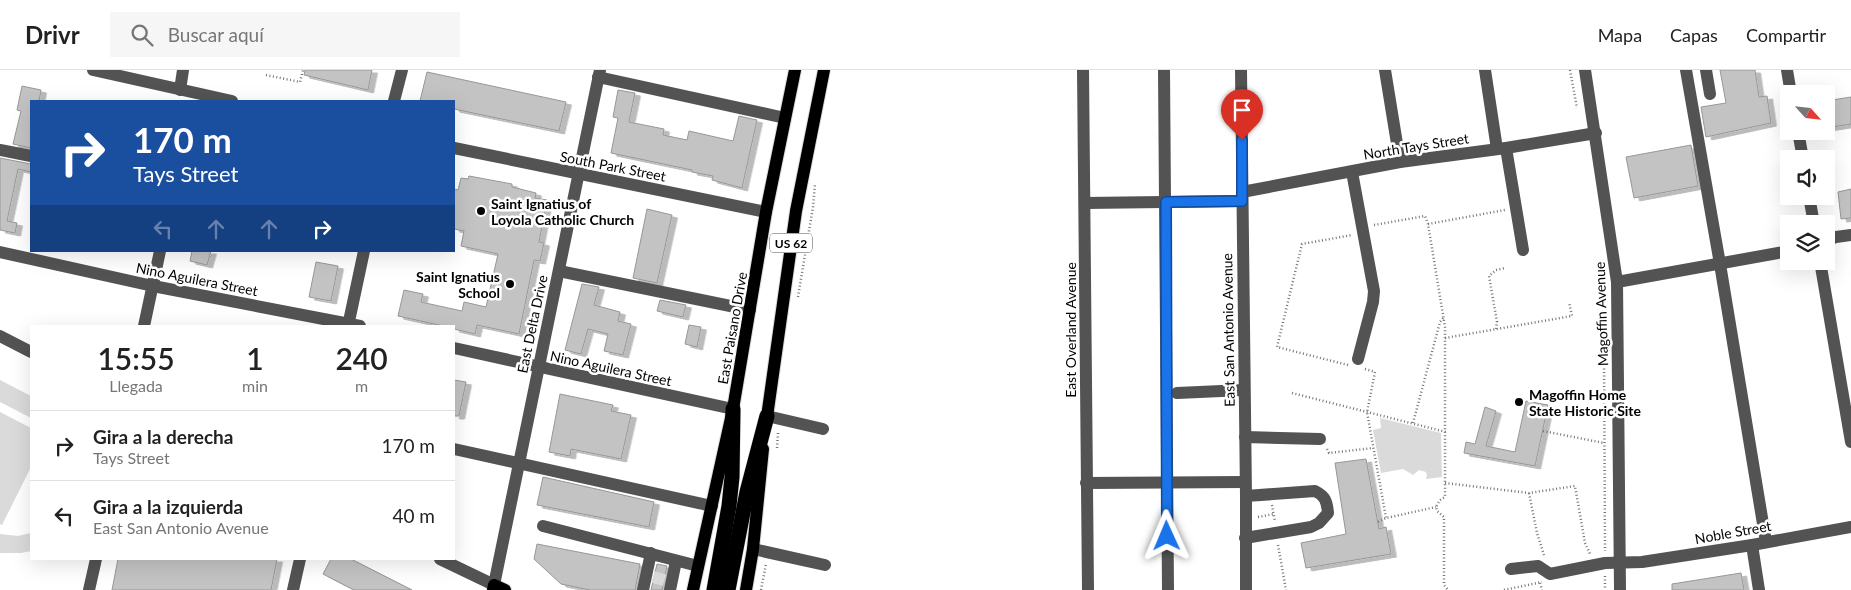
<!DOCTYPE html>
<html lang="es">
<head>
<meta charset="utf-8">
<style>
	body { margin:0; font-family:Lato,sans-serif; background:#f6f6f6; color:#222; height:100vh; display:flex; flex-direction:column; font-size:19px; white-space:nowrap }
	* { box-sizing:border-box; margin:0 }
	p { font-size:16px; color:#767676 }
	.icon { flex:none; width:28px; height:28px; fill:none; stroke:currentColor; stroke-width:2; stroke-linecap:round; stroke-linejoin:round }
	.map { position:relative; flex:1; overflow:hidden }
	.panel { position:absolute; left:30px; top:255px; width:425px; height:235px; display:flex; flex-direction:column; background:#fff; border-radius:0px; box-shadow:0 5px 20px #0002 }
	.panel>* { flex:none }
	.banner { position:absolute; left:30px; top:30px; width:425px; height:152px; border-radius:0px; box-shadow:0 5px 20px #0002; background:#1a4fa0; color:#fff; overflow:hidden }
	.needle { width:32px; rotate:117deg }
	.fabs { position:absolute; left:1780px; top:15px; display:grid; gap:10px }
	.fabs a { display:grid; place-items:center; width:55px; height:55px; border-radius:0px; background:#fff; box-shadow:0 5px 20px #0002; font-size:25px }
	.pin { position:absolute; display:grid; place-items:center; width:42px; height:42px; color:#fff; margin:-51px -21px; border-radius:50% 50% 50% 0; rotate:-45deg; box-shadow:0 0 5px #0007 }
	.pin .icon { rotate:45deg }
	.me { position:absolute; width:55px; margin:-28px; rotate:359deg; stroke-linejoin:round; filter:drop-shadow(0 0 4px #0008) }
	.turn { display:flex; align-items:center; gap:18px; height:105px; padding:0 20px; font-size:22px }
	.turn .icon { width:65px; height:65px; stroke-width:2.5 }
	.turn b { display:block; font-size:35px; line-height:42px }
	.lanes { display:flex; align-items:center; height:48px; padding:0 20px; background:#0003; justify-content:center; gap:25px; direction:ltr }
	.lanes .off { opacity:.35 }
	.eta { display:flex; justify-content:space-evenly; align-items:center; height:85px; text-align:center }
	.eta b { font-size:30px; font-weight:600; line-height:35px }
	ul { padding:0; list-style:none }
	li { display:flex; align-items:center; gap:15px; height:70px; padding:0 20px; border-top:1px solid #e0e0e0 }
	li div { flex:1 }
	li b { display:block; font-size:19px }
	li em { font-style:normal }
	header { display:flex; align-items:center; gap:30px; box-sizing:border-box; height:70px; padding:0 25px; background:#fff; border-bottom:1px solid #e0e0e0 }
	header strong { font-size:24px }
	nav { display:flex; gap:28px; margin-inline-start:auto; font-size:18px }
	.search { width:350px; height:45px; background:#f6f6f6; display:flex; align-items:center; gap:12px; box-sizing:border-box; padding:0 18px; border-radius:0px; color:#767676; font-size:19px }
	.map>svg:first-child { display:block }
	.green { fill:#dadada }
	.building { fill:#c3c3c3; stroke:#979797; filter:url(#shadow) }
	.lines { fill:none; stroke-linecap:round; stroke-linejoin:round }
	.minor-tunnel { stroke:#d9d9d9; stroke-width:12; stroke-dasharray:12 6; stroke-linecap:butt }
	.major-casing { stroke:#dbdbdb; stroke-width:14 }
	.highway-casing { stroke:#dbdbdb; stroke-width:16 }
	.path { stroke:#757575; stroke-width:2.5; stroke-dasharray:1 2.5; stroke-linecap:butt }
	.minor { stroke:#535353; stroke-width:12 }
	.major { stroke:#000; stroke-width:12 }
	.highway { stroke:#000; stroke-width:15 }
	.route-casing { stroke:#114b97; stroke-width:12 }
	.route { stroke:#1a73e8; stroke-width:9 }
	.poi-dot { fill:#000; stroke:#fff; stroke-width:2 }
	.labels { text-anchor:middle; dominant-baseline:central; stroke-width:5; stroke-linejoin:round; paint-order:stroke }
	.shield { fill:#fff; stroke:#4c4c4c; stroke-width:1 }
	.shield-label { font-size:12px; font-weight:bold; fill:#000 }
	.street-label { font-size:14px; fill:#000; stroke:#fff }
	.poi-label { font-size:14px; font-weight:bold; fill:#000; stroke:#fff; text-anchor:start }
</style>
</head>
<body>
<header>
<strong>Drivr</strong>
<div class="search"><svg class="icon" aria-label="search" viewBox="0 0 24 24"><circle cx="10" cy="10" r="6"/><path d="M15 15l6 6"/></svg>Buscar aquí</div>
<nav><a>Mapa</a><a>Capas</a><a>Compartir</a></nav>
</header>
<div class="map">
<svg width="1851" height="520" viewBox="0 0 1851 520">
	<defs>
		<filter id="shadow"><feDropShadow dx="5.5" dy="3" stdDeviation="0" flood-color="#0004"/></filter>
	</defs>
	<rect width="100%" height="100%" fill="#fff"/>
	<g class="green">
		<path d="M0,310l31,16v22l-31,-16z"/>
		<path d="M0,342l31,16v39l-29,58 -2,-1z"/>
		<path d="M1380,348l61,15 1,44 -16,2 1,-4 -1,-3 -7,-2 -6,5 -10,-6 -22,4 -8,-43 8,-2z"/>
		<path d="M31,463v18l-10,2h-21v-19l18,2z"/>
	</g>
	<g class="building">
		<path d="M305,0h67l-4,20 -64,-15z"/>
		<path d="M1720,0h35l4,27 8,-1 4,27 -65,14 -5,-30 25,-4z"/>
		<path d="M427,2l139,30 -7,29 -105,-22v-8h-34z"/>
		<path d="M22,16l19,4 -2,11h-8v47l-18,-4 8,-33 -4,-1z"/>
		<path d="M618,20l17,3 -6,29 35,7 -1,6 24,5 2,-9 44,10 6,-25 18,4 -15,68 -30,-8 1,-4 -21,-4v-2l-81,-17 7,-35 -5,-1z"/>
		<path d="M1851,27v27l-25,4v-27z"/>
		<path d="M1691,75l7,41 -64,12 -8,-41z"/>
		<path d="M0,88l31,6v8l-13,-3 -11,52 10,2 -2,10 -15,-3z"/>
		<path d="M469,106l43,8v3l24,6 -1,5 12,2 -8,42 5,1 -4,18 -6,-1 -15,74 -42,-9 -2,9 -21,-5v-3h-11l-45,-10 6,-26 19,4 -2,8 41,9 2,-9 22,5 12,-53 -37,-8 3,-15 -10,-2v-40l4,1 3,-12 7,1z"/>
		<path d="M1851,119v29l-10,1 -3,-27z"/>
		<path d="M647,139l25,6 -15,68 -24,-5z"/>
		<path d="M192,181h19l-4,14 -17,-4z"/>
		<path d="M316,192l22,4 -7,35 -22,-4z"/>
		<path d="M582,214l17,3 -5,18 26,7 -2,9 13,3 -8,31 -19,-4 4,-17 -20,-5 -7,25 -16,-4z"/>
		<path d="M660,230l26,5 -3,12 -26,-6z"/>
		<path d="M689,255l12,2 -4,20 -12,-3z"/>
		<path d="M454,310l12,2 -7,34h-5z"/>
		<path d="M560,324l53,11 -2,6 20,4 -10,44 -50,-10 -1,7 -21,-4z"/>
		<path d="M1526,331l22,4 -13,61 -71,-13 2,-11 9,2 10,-37 11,4 -10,35 29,6z"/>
		<path d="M1366,389l13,70 7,-2 5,27 -85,14 -5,-25 45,-9 -11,-71z"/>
		<path d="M543,407l111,25 -5,25 -112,-22z"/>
		<path d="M537,474l103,20 -5,26h-45l-29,-6 -27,-25z"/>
		<path d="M118,489h159l-6,31h-159z"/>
		<path d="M331,489h20l61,31h-58l-31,-16z"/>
		<path d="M657,494l10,2 -5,24h-11z"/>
		<path d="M1741,503l3,17h-72v-6z"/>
	</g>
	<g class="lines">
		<path class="minor-tunnel" d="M653,507l14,4"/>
		<defs>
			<g id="major">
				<path d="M766,354l30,-213 28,-141"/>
				<path d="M493,520l1,-5 11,5"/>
				<path d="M693,520l40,-181 33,-197 29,-142"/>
				<path d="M746,520l7,-41 10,-100"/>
			</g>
			<g id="highway">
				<path d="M714,520l15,-84 3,-29 1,-68"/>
				<path d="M728,520l19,-98 20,-76"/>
			</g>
		</defs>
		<use href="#major" class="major-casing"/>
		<use href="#highway" class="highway-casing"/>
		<g class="path">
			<path d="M1570,0l7,38"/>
			<path d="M266,5l34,7 3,-12"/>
			<path d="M1428,154l77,-14"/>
			<path d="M1374,155l51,-9 3,8 17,103v170l-5,3 -4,7 1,4 7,6v68l4,5"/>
			<path d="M798,227l15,-90 2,-23"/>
			<path d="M1496,259l1,-7 -8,-46 7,-6 9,-2"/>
			<path d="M1445,268l127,-22 -3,-14"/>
			<path d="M1604,274l1,207"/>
			<path d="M1348,295l-71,-18 25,-103 50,-9"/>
			<path d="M1365,299l10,3 -8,40 19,106"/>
			<path d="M1292,323l154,39"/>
			<path d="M1413,353l27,-101 4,-5"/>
			<path d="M1543,361l61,12"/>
			<path d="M777,378l1,-15"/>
			<path d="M1327,379l2,4 44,-5"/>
			<path d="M1445,413l84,10 46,-7 10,57 5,11"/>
			<path d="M1529,423l8,40 7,22"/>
			<path d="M1272,435l3,17"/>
			<path d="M1258,447l16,-3"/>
			<path d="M1378,452l8,-4 50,-11"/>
			<path d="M1278,475l8,45"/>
			<path d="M1605,506v14"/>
			<path d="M1540,513l2,7"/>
			<path d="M761,520l5,-26"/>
			<path d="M1504,520l38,-8"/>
		</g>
		<g class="minor">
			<path d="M93,0l139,31"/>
			<path d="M1083,0l5,520"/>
			<path d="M1164,0l4,520"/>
			<path d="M1241,0l5,426v94"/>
			<path d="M1385,0l15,92"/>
			<path d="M1485,0l12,79"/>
			<path d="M1585,0l32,212 3,308"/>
			<path d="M1686,0l34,194 46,278"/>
			<path d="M1706,0l4,24"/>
			<path d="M1787,0l4,24"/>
			<path d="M598,7l187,41"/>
			<path d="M180,20l3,-20"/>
			<path d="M394,31l8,-31"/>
			<path d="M1798,61l5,28"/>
			<path d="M454,78l312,64"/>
			<path d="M1506,78l17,102"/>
			<path d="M0,80l31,6"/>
			<path d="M1352,102l22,119 -1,11 -15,57"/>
			<path d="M1242,122l158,-30 106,-14 90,-15"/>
			<path d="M1809,126l5,28"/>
			<path d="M1085,133l157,-2"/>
			<path d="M1826,171l10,-4 15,-2"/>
			<path d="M0,182l153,34 207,40"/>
			<path d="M1820,191l31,181"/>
			<path d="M559,201l191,39"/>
			<path d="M1617,212l172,-31"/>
			<path d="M144,256l16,-75"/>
			<path d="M348,256l16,-75"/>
			<path d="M0,266l31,16"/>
			<path d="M454,278l279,61"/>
			<path d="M1177,323l67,-3"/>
			<path d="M767,346l56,13"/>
			<path d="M1245,367l75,2"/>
			<path d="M454,379l258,57"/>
			<path d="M1086,413l159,-1"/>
			<path d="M543,456l155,40"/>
			<path d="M1245,468l66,-11 8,-4 9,-10c-1,-12 -3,-17 -13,-22l-69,5"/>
			<path d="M1752,475l7,45"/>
			<path d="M753,479l72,16"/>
			<path d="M440,489l54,26 106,-515"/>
			<path d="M1511,499l27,-3 12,8 55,-11 37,-1 110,-17 99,-18"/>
			<path d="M89,520l7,-31"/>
			<path d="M293,520l7,-31"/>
			<path d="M643,520l8,-37"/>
			<path d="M670,520l6,-29"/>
		</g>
		<use href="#major" class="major"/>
		<use href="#highway" class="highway"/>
	</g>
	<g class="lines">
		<defs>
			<path id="route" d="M1167,466l-1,-334 76,-1v-61"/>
		</defs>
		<use href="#route" class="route-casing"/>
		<use href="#route" class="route"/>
	</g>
	<g class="poi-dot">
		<circle cx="481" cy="141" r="5"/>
		<circle cx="510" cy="214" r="5"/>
		<circle cx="1519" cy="332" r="5"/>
	</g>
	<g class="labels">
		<rect class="shield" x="770" y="163.5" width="42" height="19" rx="4"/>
		<g class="shield-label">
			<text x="791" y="173">US 62</text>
		</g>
		<g class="street-label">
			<text transform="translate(1416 76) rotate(-9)">North Tays Street</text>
			<text transform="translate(613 96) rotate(11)">South Park Street</text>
			<text transform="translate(197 209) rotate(11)">Nino Aguilera Street</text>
			<text transform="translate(1601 244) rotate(-92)">Magoffin Avenue</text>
			<text transform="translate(532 254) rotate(-78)">East Delta Drive</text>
			<text transform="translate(732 258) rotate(-80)">East Paisano Drive</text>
			<text transform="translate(1070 260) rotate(-90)">East Overland Avenue</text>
			<text transform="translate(1228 260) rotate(-91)">East San Antonio Avenue</text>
			<text transform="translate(611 298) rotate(12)">Nino Aguilera Street</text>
			<text transform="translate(1733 462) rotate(-10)">Noble Street</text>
		</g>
		<g class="poi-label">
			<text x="491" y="133">Saint Ignatius of<tspan x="491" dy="16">Loyola Catholic Church</tspan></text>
			<text x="500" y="206" text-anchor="end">Saint Ignatius<tspan x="500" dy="16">School</tspan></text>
			<text x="1529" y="324">Magoffin Home<tspan x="1529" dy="16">State Historic Site</tspan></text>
		</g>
	</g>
</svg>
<div class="fabs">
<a><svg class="needle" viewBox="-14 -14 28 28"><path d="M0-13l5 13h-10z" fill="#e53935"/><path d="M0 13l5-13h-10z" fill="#767676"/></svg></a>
<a><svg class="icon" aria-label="sound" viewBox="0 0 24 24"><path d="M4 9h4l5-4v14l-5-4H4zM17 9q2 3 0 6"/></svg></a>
<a><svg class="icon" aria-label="layers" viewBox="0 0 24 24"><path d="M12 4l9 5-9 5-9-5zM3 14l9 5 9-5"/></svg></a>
</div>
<div class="pin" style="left:1242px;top:70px;background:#d93025"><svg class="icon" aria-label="arrive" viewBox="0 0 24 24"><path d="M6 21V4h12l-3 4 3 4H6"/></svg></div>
<svg class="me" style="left:1167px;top:466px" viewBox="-20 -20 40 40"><path d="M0-17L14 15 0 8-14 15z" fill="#1a73e8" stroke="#fff" stroke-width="4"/></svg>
<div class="banner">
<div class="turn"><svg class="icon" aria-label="right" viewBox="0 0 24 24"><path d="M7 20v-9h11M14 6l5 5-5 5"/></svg><div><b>170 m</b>Tays Street</div></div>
<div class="lanes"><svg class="icon off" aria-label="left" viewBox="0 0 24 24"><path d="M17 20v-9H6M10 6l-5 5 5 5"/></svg><svg class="icon off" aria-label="ahead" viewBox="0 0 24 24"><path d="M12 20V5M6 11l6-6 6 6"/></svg><svg class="icon off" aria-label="ahead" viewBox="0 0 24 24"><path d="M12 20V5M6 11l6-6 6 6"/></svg><svg class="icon" aria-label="right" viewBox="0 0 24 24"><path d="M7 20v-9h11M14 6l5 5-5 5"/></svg></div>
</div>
<section class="panel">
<div class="eta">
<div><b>15:55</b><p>Llegada</p></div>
<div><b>1</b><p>min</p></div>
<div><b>240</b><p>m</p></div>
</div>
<ul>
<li><svg class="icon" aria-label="right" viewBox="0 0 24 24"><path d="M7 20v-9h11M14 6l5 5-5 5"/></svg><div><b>Gira a la derecha</b><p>Tays Street</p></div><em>170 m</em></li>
<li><svg class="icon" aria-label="left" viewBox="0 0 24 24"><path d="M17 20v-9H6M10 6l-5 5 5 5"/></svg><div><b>Gira a la izquierda</b><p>East San Antonio Avenue</p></div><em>40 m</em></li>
</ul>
</section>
</div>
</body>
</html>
